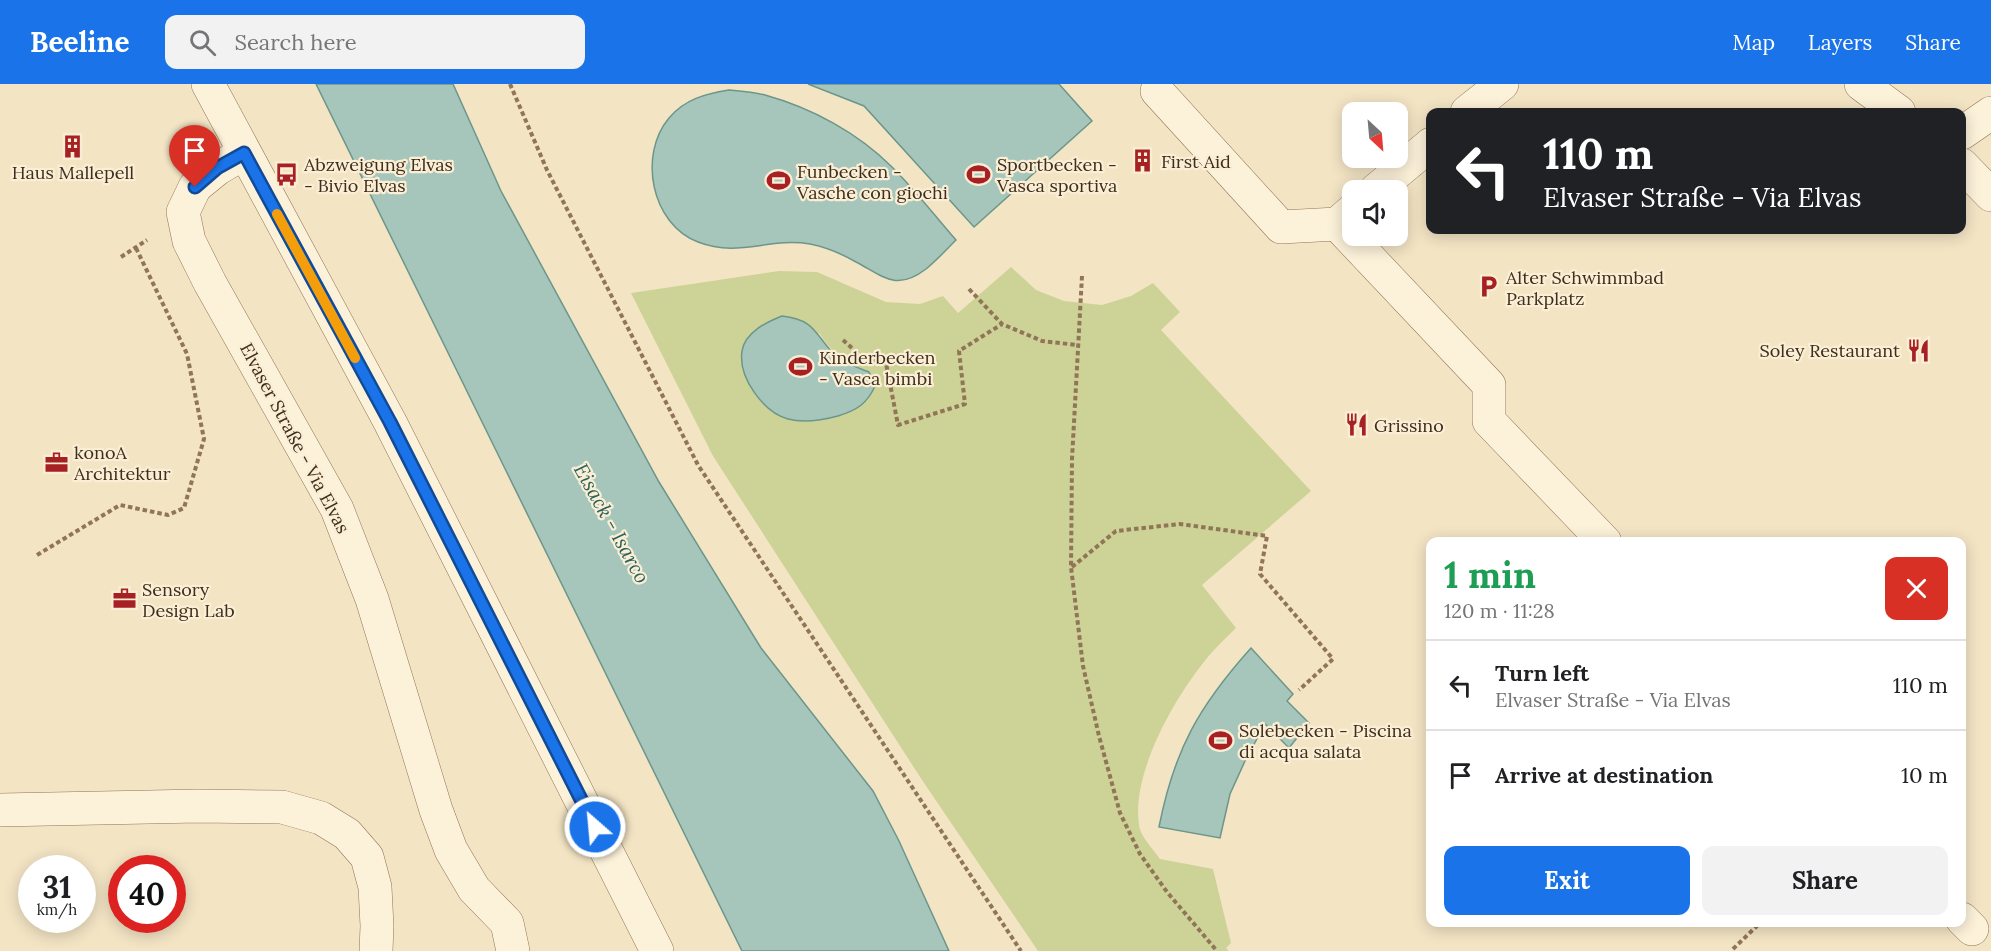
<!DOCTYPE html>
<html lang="en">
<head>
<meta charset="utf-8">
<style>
	body { margin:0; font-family:Lora,serif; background:#f2f2f2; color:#202124; height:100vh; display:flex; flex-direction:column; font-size:22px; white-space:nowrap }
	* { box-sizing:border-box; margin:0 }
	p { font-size:20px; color:#757577 }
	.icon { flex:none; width:33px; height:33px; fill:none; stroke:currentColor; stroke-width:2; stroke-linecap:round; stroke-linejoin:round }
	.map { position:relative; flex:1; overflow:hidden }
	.side { position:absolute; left:1426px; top:453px; width:540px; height:390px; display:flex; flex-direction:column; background:#fff; border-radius:12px; box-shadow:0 3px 15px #0003 }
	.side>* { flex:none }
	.top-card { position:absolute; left:1426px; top:24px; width:540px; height:126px; border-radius:12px; box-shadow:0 3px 15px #0003; background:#202124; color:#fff; overflow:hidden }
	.needle { width:39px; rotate:154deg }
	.buttons { position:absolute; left:1342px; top:18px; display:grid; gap:12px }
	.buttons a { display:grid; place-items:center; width:66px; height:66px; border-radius:12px; background:#fff; box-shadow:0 3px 15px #0003; font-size:30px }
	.speed { position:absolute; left:18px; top:771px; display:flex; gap:12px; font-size:30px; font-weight:700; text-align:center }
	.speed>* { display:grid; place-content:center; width:78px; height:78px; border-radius:50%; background:#fff; box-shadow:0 3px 15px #0003; line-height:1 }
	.speed small { font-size:15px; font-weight:400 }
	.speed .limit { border:9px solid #d22; background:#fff; color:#111 }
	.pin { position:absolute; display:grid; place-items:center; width:51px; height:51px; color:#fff; margin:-62px -26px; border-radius:50% 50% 50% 0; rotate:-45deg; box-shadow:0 0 6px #0007 }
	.pin .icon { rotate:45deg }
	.me { position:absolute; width:66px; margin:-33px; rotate:333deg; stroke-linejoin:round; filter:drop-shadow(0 0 4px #0008) }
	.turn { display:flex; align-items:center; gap:21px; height:126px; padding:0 18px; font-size:27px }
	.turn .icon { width:78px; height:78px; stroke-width:2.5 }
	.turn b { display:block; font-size:42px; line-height:51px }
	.round { display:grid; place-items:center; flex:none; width:63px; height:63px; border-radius:12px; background:#f2f2f2 }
	.headline { display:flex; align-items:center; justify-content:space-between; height:102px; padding:0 18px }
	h1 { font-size:36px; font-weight:800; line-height:45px; color:#1e9e55 }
	.primary-button { display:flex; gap:12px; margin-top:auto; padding:12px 18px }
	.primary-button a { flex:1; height:69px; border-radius:12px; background:#1a73e8; color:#fff; font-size:24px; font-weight:800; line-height:69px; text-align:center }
	.primary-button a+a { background:#f2f2f2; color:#202124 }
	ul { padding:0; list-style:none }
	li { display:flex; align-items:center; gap:18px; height:90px; padding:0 18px; border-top:2px solid #e0e0e0 }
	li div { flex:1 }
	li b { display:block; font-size:22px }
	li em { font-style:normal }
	header { display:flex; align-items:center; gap:36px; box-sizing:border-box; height:84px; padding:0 30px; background:#1a73e8; color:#fff }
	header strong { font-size:28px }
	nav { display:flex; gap:33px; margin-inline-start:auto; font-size:21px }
	.search { width:420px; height:54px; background:#f2f2f2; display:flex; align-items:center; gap:15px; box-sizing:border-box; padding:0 21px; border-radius:12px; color:#757577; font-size:22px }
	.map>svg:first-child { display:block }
	.green { fill:#cdd396; fill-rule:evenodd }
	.water { fill:#a6c6bc; stroke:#6c968a; stroke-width:1.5 }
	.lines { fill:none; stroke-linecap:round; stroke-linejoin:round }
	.minor-casing { stroke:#917558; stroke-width:34 }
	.path { stroke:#917558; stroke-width:4; stroke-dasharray:4.5 3; stroke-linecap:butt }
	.minor { stroke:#fcf1d9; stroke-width:33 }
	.route-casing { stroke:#114b97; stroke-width:15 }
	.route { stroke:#1a73e8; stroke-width:10 }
	.slow { stroke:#f59e0b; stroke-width:10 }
	.labels { text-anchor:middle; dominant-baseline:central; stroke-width:4.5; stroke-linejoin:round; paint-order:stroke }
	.poi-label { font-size:18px; fill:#3f2d1d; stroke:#faeed5; text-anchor:start }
	.street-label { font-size:18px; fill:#3f2d1d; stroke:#faeed5 }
	.water-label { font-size:20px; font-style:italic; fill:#2b615c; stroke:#faeed5 }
</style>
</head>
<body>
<header>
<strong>Beeline</strong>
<div class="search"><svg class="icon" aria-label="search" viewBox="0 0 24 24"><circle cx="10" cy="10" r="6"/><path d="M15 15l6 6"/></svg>Search here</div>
<nav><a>Map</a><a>Layers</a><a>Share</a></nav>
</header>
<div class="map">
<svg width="1991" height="867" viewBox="0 0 1991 867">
	<rect width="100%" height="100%" fill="#f3e4c4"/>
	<path class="green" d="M1011,183l25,23 28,11 38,4 29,-9 22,-13 27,29 -19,18 150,161 -109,94 34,43c-10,10 -21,20 -29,30 -32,39 -76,115 -68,167 1,11 15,25 21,34l53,10 18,74 -5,5 3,3h-191l-116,-171 -209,-324 -82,-163 148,-22 38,1 69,30 34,2 23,-8 15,17zM819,249c15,22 25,29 50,39l6,14 -7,14 -18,12 -62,7 -17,-9 -14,-14z"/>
	<g class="water">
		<path d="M316,0h137l48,107 158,291 102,166 112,143 26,50 50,110h-207z"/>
		<path d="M808,0h251l33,37 -118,106 -110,-121z"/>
		<path d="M729,6c11,1 24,2 36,5 47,13 93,38 127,72 23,23 43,49 64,73 -10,10 -19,20 -30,29 -30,23 -43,7 -70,-7 -14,-8 -30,-15 -46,-18 -41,-7 -71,14 -112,-2 -47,-18 -60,-87 -29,-124 16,-19 36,-24 60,-28z"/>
		<path d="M782,232c31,4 31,14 49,35 10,11 25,16 38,21l6,14c-8,18 -18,24 -37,30 -15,4 -35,7 -50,3 -25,-7 -50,-42 -46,-68 3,-19 25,-29 40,-35z"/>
		<path d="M1251,564l42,46 -6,7 22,22 -20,25 -24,-24 -20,37 -15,33 -10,44 -61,-11c15,-77 40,-121 92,-179z"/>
	</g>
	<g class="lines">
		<defs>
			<g id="minor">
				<path d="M208,0l182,338 267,529"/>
				<path d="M1861,0l38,28"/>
				<path d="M1157,7l124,136 56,-3"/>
				<path d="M1467,28l35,-28"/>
				<path d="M1962,49l29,-20"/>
				<path d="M244,69l-27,16 -22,18 -12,25 6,29 21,42 127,226 35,90 64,211 15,40 23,39 33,34 6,28"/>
				<path d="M1962,81l29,30"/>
				<path d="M1376,106l55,-46"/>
				<path d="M1353,126l-16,14 152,161v36l116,121"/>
				<path d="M0,726l199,-4 83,1 39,11 26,16 20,23 8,30 2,39 -1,25"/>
				<path d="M1962,835l10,10"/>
			</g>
		</defs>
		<use href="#minor" class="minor-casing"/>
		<g class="path">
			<path d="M510,0l37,86 151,295 323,486"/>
			<path d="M121,173l26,-17"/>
			<path d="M1082,192l-10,183 -1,108 12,99 16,70 21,77 20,41 27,38 50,59"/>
			<path d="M969,205l33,35 40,17 35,4"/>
			<path d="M843,256l18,16 25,7 12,62 67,-21 -6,-53 43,-27"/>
			<path d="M37,471l83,-50 48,10 16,-7 20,-69 -17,-85 -51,-106"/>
			<path d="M1072,483l44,-36 64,-7 87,12 -7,38 73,85 -34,31"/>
			<path d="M1733,865l26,-25"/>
		</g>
		<use href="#minor" class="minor"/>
	</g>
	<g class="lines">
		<defs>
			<path id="route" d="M195,103l22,-19 27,-15 146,269 205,405"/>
		</defs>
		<use href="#route" class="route-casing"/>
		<use href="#route" class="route"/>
		<path class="slow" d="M277,130l78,144"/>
	</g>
	<defs>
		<symbol id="building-bare" viewBox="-9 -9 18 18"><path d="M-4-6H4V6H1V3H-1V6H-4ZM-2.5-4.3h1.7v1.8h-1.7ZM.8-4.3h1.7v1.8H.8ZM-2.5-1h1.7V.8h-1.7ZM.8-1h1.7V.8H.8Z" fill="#a72024" stroke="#faeed5" stroke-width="2.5" paint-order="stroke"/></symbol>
		<symbol id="bus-bare" viewBox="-9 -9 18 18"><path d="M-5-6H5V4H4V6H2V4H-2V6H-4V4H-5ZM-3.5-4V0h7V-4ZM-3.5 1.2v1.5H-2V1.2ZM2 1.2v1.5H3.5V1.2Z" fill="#a72024" stroke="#faeed5" stroke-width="2.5" paint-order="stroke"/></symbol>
		<symbol id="stadium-bare" viewBox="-9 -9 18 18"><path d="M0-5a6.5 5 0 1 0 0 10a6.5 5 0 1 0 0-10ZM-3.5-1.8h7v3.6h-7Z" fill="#a72024" stroke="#faeed5" stroke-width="2.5" paint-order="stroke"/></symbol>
		<symbol id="parking-bare" viewBox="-9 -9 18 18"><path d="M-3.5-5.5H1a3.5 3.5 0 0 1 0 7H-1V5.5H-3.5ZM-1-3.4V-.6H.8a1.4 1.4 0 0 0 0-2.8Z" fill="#a72024" stroke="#faeed5" stroke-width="2.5" paint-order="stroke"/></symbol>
		<symbol id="restaurant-bare" viewBox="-9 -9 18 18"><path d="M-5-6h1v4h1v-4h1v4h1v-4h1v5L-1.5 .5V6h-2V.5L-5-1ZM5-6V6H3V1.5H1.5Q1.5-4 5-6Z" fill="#a72024" stroke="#faeed5" stroke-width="2.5" paint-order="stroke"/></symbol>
		<symbol id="office-bare" viewBox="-9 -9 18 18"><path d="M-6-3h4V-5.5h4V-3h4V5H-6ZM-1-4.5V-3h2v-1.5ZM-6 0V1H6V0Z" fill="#a72024" stroke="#faeed5" stroke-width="2.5" paint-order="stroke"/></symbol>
	</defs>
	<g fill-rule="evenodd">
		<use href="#building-bare" x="56" y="46" width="33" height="33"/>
		<use href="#building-bare" x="1126" y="60" width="33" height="33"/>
		<use href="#bus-bare" x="270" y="74" width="33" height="33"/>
		<use href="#stadium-bare" x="962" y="74" width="33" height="33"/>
		<use href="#stadium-bare" x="762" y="80" width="33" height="33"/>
		<use href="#parking-bare" x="1472" y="186" width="33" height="33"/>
		<use href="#restaurant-bare" x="1902" y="250" width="33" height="33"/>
		<use href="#stadium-bare" x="784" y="266" width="33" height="33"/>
		<use href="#restaurant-bare" x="1340" y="324" width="33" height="33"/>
		<use href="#office-bare" x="40" y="362" width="33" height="33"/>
		<use href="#office-bare" x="108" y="498" width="33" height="33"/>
		<use href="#stadium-bare" x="1204" y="640" width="33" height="33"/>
	</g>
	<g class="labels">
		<g class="poi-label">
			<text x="1161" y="77">First Aid</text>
			<text x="304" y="80">Abzweigung Elvas<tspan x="304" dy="21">- Bivio Elvas</tspan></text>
			<text x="997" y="80">Sportbecken -<tspan x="997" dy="21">Vasca sportiva</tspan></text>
			<text x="797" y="87">Funbecken -<tspan x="797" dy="21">Vasche con giochi</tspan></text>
			<text x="73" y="88" text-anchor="middle">Haus Mallepell</text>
			<text x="1506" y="193">Alter Schwimmbad<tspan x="1506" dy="21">Parkplatz</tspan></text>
			<text x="1900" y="266" text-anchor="end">Soley Restaurant</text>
			<text x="819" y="273">Kinderbecken<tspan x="819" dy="21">- Vasca bimbi</tspan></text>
			<text x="1374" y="341">Grissino</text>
			<text x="74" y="368">konoA<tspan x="74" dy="21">Architektur</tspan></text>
			<text x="142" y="505">Sensory<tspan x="142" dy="21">Design Lab</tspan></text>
			<text x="1239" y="646">Solebecken - Piscina<tspan x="1239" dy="21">di acqua salata</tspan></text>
		</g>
		<g class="street-label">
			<text transform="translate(295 354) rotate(62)">Elvaser Straße - Via Elvas</text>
		</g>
		<g class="water-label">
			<text transform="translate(612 439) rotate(61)">Eisack - Isarco</text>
		</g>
	</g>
</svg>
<div class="buttons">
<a><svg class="needle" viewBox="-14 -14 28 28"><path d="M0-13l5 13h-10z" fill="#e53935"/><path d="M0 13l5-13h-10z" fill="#757577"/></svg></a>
<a><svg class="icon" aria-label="sound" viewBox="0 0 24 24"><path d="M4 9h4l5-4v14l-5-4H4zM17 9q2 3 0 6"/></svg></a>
</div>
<div class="speed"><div>31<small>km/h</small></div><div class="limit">40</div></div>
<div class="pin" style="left:195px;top:103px;background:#d93025"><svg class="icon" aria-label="arrive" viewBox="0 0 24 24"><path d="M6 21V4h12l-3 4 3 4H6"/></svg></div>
<svg class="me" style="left:595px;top:743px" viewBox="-20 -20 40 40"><circle r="17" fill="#1a73e8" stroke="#fff" stroke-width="3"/><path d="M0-11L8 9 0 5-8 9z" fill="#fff"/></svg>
<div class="top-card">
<div class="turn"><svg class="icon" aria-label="left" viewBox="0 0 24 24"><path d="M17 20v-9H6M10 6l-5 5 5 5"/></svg><div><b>110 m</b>Elvaser Straße - Via Elvas</div></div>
</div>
<section class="side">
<div class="headline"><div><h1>1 min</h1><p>120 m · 11:28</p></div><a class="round" style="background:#d93025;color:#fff"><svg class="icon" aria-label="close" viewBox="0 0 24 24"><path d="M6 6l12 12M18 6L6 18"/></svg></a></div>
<ul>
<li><svg class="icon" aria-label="left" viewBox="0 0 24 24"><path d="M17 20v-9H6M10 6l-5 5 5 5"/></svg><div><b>Turn left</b><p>Elvaser Straße - Via Elvas</p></div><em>110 m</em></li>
<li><svg class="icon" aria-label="arrive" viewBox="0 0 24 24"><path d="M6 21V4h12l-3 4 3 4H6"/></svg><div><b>Arrive at destination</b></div><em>10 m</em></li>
</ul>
<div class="primary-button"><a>Exit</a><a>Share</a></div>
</section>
</div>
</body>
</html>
